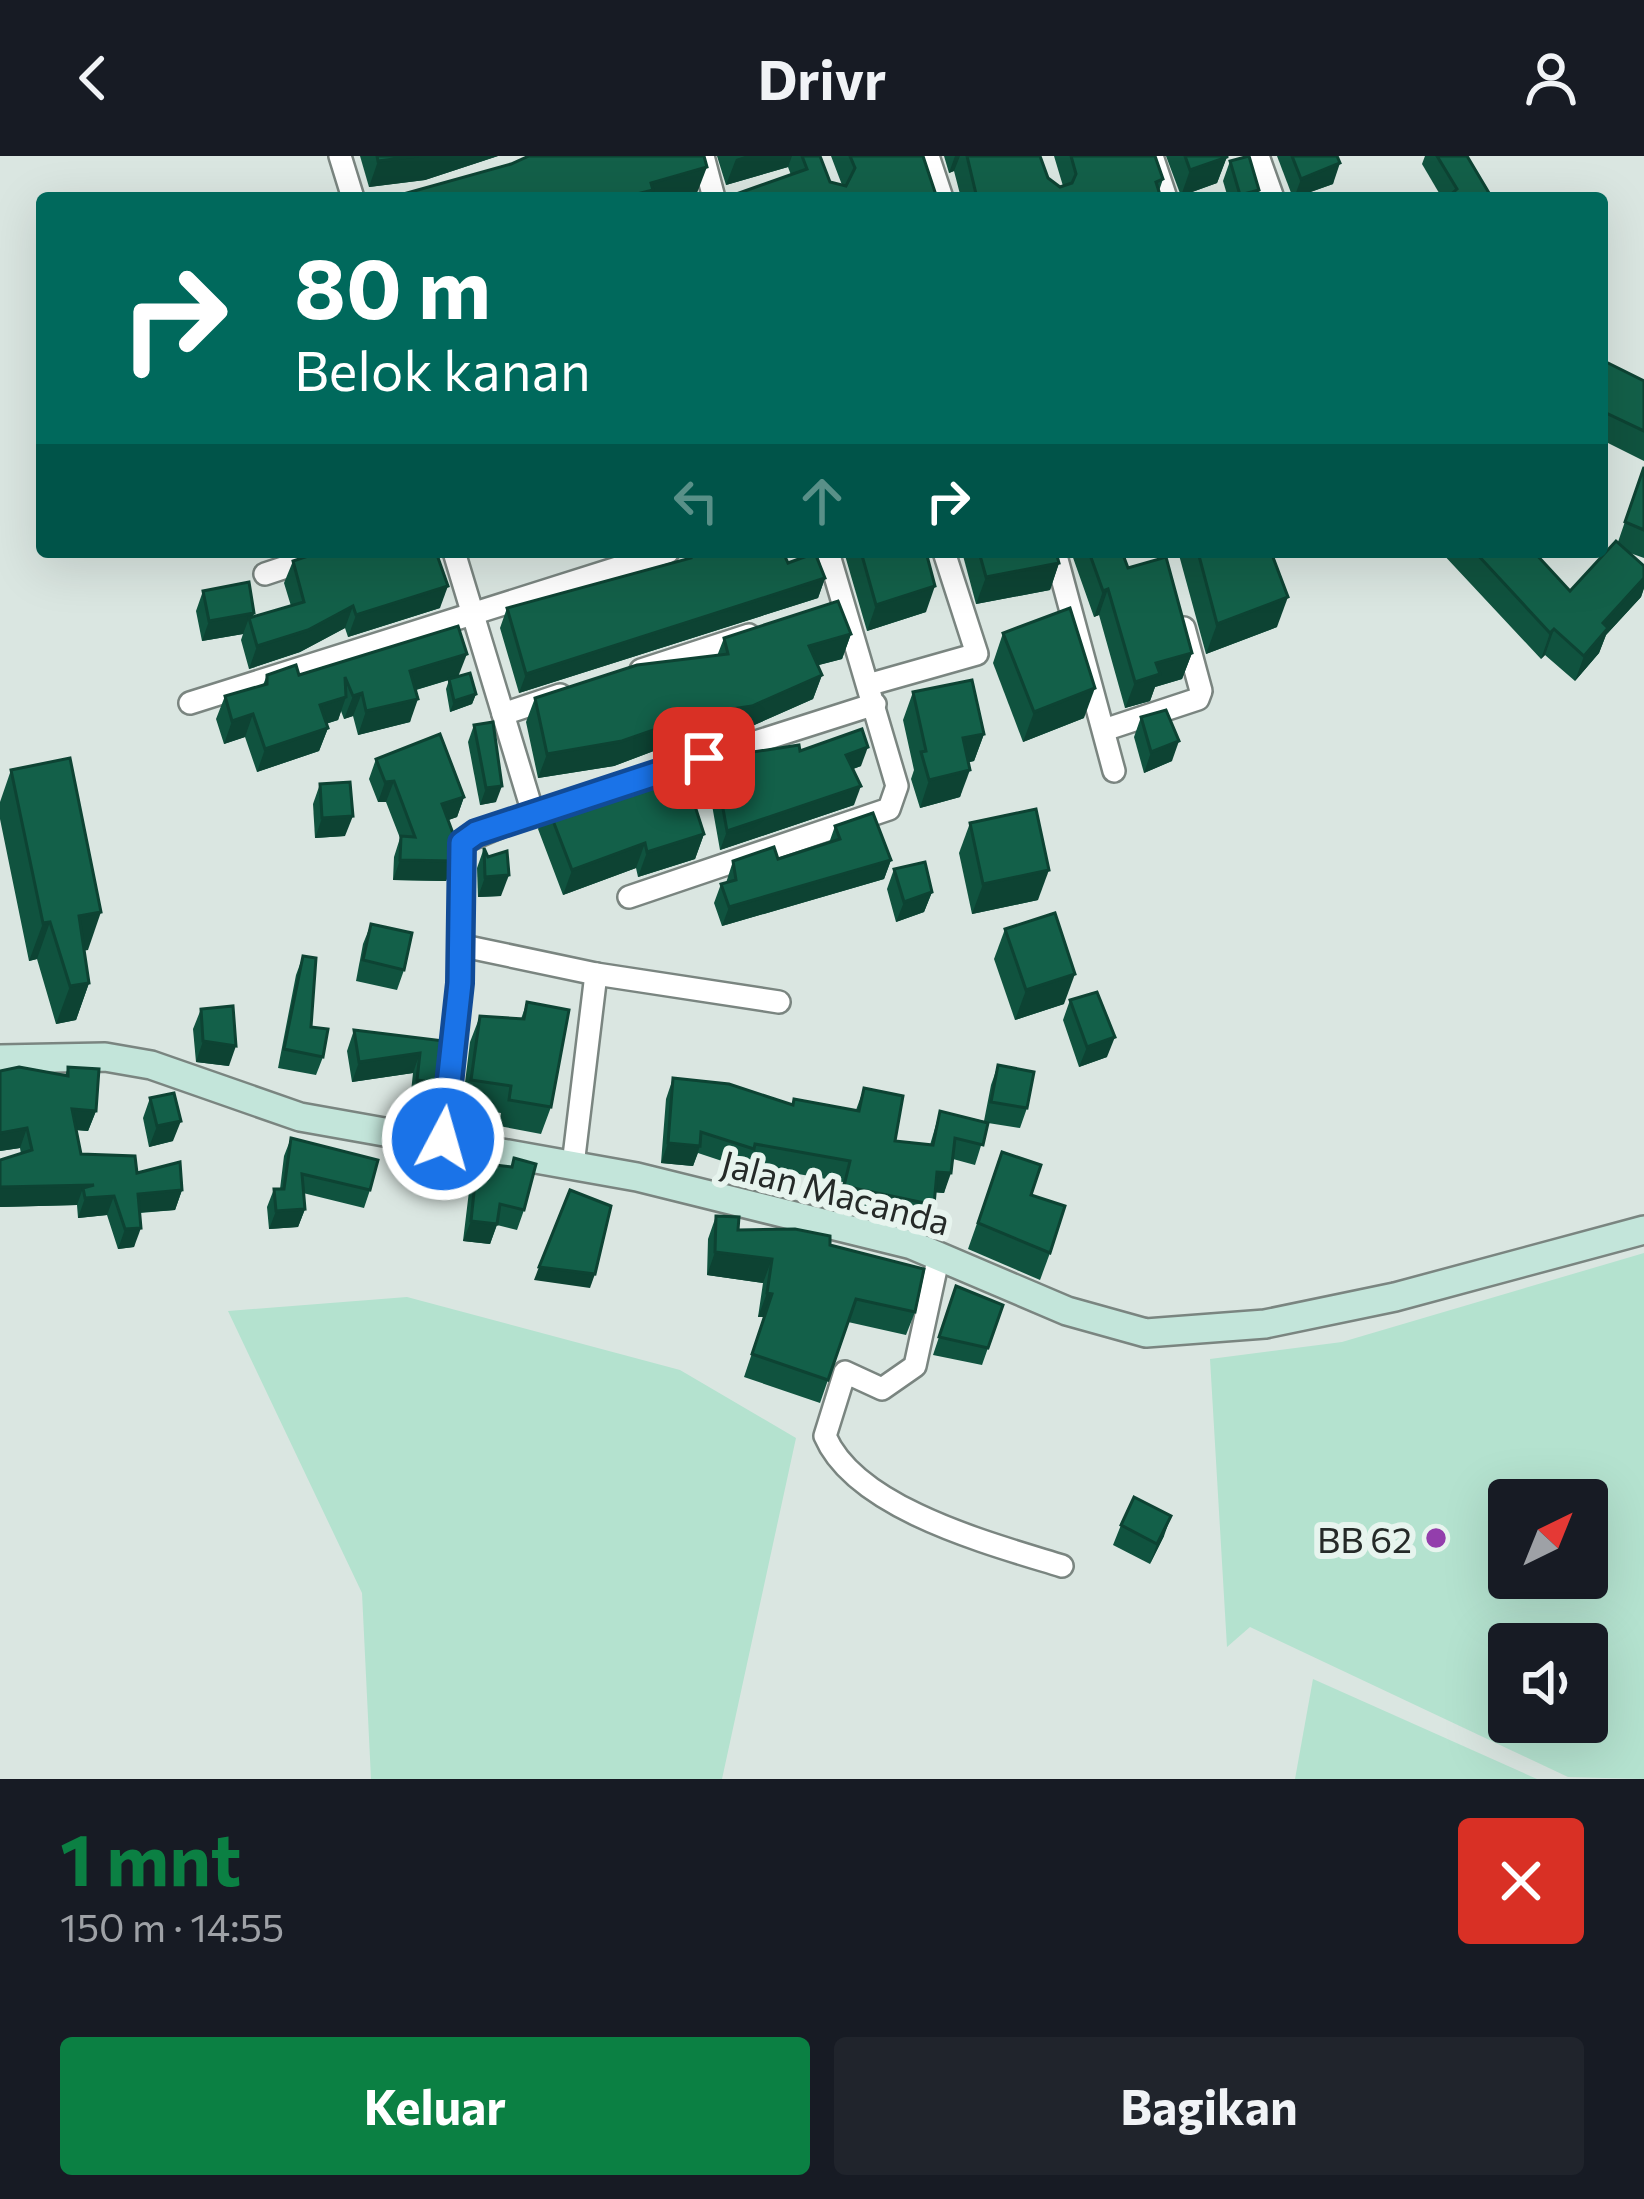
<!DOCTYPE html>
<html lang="id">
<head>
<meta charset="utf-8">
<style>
	body { margin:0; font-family:Commissioner,sans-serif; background:#20242c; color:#f1f3f6; height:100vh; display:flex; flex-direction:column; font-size:45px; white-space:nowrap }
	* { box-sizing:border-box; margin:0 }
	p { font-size:39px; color:#9ea1a6 }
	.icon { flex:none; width:66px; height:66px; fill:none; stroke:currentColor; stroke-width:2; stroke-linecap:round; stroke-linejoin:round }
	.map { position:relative; height:1623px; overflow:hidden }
	.sheet { display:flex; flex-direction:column; background:#171b24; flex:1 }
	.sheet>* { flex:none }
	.banner { position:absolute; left:36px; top:36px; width:1572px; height:366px; border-radius:12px; box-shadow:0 12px 48px #0002; background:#00695c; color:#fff; overflow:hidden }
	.needle { width:78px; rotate:43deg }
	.controls { position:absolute; left:1488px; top:1323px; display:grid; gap:24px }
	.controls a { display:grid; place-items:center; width:120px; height:120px; border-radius:12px; background:#171b24; box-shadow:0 12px 48px #0002; font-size:60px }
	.pin { position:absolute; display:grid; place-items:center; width:102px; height:102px; color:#fff; margin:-51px; border-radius:24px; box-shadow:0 6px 18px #0006 }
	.me { position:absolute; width:132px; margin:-66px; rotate:6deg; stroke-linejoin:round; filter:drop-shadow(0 0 9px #0008) }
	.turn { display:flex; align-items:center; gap:42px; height:252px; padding:0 60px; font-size:54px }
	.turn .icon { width:156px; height:156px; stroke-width:2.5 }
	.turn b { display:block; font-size:84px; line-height:102px }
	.lanes { display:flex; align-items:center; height:114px; padding:0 60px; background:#0003; justify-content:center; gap:60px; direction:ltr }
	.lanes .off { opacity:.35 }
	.round { display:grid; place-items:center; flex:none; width:126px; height:126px; border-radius:12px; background:#20242c }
	.headline { display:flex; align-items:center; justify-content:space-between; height:204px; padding:0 60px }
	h1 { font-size:72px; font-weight:700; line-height:90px; color:#0b8043 }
	.cta { display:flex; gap:24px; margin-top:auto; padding:24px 60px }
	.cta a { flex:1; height:138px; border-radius:12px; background:#0b8043; color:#fff; font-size:48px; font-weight:700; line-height:138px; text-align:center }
	.cta a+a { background:#20242c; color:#f1f3f6 }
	header { display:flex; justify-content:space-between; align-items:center; height:156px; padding:0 60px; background:#171b24; font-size:54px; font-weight:700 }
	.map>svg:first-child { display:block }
	.green { fill:#b4e2cf; fill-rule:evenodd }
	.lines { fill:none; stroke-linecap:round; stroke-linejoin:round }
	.street-casing { stroke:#7a8580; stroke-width:26 }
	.secondary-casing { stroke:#7a8580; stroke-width:32 }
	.street { stroke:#fff; stroke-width:21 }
	.secondary { stroke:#c3e5da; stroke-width:27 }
	.wall { fill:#10533f }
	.shaded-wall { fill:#0d4333 }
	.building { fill:#136049; stroke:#0d4333; stroke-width:3 }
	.route-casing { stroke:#114b97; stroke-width:30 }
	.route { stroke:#1a73e8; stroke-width:21 }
	.poi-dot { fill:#933eac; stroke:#e7f4ee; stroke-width:4.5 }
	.labels { text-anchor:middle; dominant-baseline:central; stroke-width:12; stroke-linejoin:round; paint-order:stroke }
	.street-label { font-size:36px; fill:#252a28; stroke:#e7f4ee }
	.poi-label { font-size:36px; fill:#252a28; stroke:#e7f4ee; text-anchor:end }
</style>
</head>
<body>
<header><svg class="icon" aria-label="back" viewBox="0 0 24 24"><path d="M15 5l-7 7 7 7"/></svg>Drivr<svg class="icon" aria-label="person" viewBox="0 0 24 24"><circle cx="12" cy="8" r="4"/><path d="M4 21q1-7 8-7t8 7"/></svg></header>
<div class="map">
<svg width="1644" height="1623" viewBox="0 0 1644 1623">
	<rect width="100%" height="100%" fill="#dae6e1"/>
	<g class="green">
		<path d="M1644,1097v526l-76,-2 -318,-150 -23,20 -17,-288 132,-17zM1509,1344h78v78h-78zM1509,1488h78v78h-78z"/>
		<path d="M407,1141l273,73 116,68 -74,341h-351l-9,-186 -134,-282z"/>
		<path d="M1313,1523l224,100h-242z"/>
	</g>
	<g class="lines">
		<defs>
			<g id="street">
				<path d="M340,0l13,42"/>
				<path d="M703,0l11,42"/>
				<path d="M928,0l14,42"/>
				<path d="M1152,0l14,42"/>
				<path d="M1258,0l15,42"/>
				<path d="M454,396l79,261"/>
				<path d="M1055,396l59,219"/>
				<path d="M265,418l66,-22"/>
				<path d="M641,514l108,-35"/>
				<path d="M871,528l106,-30 -33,-102"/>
				<path d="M190,547l478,-151"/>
				<path d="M503,558l57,-19"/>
				<path d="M1104,574l94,-31 3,-8 -17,-63"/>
				<path d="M629,741l260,-88 8,-23 -69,-234"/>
				<path d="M473,792l123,26 183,28"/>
				<path d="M443,983l17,-156 2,-140 71,-30 342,-109"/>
				<path d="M573,1009l23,-191"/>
				<path d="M939,1099l-24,111 -33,23 -37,-17 -20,64c31,73 166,108 237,130"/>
			</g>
			<path id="secondary" d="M0,903l105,-2 46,8 149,52 337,60 275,68 155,66 79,22 119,-9 130,-27 249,-67"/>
		</defs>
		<use href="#street" class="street-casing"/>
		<use href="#secondary" class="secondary-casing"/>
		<use href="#street" class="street"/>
		<use href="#secondary" class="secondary"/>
	</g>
	<g class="wall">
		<path d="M360,0h138l-73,24 -56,7z"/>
		<path d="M717,0h103l10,26 12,3 -11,-29h92l14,42h-212l66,-23 -3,-8 -62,18z"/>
		<path d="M944,0h52l52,22 12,9 3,-1 -9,-30h101l8,23 -4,12 2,7h-200l-7,-27 -5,2z"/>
		<path d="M1166,0h61l-10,27 -36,13z"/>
		<path d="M1277,0h60l-4,28 -40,14z"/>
		<path d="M1425,0h42l25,42h-50l-20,-34z"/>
		<path d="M1230,5l29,29 -3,8h-28l-5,-17z"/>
		<path d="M1602,204l42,21v80l-42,-21z"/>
		<path d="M1644,310v92l-14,-5 14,13v22l-3,9 -35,38 -7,18 -24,28 -30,-26 -4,4 -100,-107h93l36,39 48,-49z"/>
		<path d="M320,396h122l-3,7 1,49 -92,29 -3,-9 -45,24 -51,17 -8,-29 2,-6 -41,7 -6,-30 7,-20 51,22 -1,4 38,-11 -7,-23 9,-22z"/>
		<path d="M690,396l98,11 37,15 -7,20 -299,95 -19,-65 7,-20 180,-48z"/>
		<path d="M844,396h82v60l-59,19z"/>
		<path d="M962,396h94l3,11 -9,27 -74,14z"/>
		<path d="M1071,396h51l6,16 64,85 -10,26 -27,8 -5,14 -25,7 -26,-93 -5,2z"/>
		<path d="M1180,396h91l6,75 -71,27 -27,-99z"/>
		<path d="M1003,477l81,85 -61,24 -30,-79z"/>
		<path d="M851,478l-9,25 -24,6 4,10 -9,24 -70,31 -82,12 -2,7 -45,17 -76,12 -12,-56 9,-24 182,-42 7,-18z"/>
		<path d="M267,519l192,1 17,18 -4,10 -22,8 -4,-23 3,-9 -33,10 -6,32 -52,13 -5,-19 -9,3 -3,-8 -3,9 -12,4 2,4 -9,23 -62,21 -12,-35 -21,7 -8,-25 9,-23 38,-11z"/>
		<path d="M913,536l71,42 -10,27 -5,1 -9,35 -40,11 -9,-29 3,-9 -11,-50z"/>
		<path d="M1141,561l31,44 -28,12 -10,-36z"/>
		<path d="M474,569l22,77 -16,3 -12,-63z"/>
		<path d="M800,595l61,15 -8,3 1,36 -134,45 -13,-73 7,-19z"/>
		<path d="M376,603l88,38 -7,20 -9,3 6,41 -8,20 -53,-1 1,-23 6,-19 -14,-36h-8l-9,-23z"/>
		<path d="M11,614l77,180h-4l5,33 -13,37 -20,4 -19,-65 -8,2 -29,-142v-17z"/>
		<path d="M320,628l25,52 -30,2 -2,-34z"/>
		<path d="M623,635l81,43 -9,25 -57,18 -2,-9 -73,27 -25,-66 9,-24z"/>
		<path d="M970,667l68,77 -66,14 -13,-61z"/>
		<path d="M835,670l56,34 -7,19 -162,47 -8,-23 7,-19 5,-1 7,-22 45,-2 51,-16z"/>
		<path d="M484,692l4,9 13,39 -23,1 -1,-29z"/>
		<path d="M894,713l38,23 -8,20 -28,10 -9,-33z"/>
		<path d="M371,768l33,46 -7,20 -41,-9 7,-37z"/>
		<path d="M1005,773l59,75 -49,16 -21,-61z"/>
		<path d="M303,800l8,71 12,30 -7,18 -38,-7 18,-93z"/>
		<path d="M1070,844l37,57 -28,10 -16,-47z"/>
		<path d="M527,846l24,105 -10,27 -42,-8 2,-13 -39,-6 8,-65 10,-26 41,3z"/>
		<path d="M201,853l28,57 -33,-4 -3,-33z"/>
		<path d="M354,874l90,11 -12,62 -22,-2 3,-28 -61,9 -5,-31z"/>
		<path d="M998,909l29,43 -7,20 -32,-5 -13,42 -22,-6 -9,34 -9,-1 -1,13 -7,20 -90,-18 6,-25 -95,-17 -2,4 -48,-16 -5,13 -32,-3 5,-64 7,-21 119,26 64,6 8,-22 31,53 35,4 10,-34 44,10 7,-36z"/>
		<path d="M68,911l28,44 -8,20 -12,-1 5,24 101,36 -7,20 -35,3 -6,34 -16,2 -11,-34 -29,3 -1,-13 -77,2v-47l21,-6 -1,-6 -20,3v-80l65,5z"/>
		<path d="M150,942l23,43 -24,6 -6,-29z"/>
		<path d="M291,982l79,52 -6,18 -61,-15 2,16 -7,18 -29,2 -2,-22 7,-18h6l4,-33z"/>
		<path d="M1002,996l29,43 19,58 -10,27 -72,-31z"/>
		<path d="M477,1007l47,47 -7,20 -20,-5 -7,19 -27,-3 7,-58z"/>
		<path d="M716,1060l22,14 92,15 85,67 -9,23 -58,-13 -28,81 -76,-26 20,-60h-6l5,-34 -56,-8 1,-36z"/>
		<path d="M956,1130l47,19 -21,60 -49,-10z"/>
		<path d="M1121,1369l43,11 -14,28 -37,-19z"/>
	</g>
	<g class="shaded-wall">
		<path d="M418,0h80l-73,24 -56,7 9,-26z"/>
		<path d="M745,0h47l-4,11 -62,18 10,-26z"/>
		<path d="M955,0h5l-6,15 -5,2z"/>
		<path d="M1227,1l-10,26 -36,13 9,-26z"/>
		<path d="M1340,7l-7,21 -39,14 7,-19z"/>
		<path d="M707,11l-10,26 -17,5h-59l30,-15z"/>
		<path d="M1259,34l-3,8h-17l1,-3z"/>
		<path d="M252,396h20l-22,5z"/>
		<path d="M1059,407l-9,27 -74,14 10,-27z"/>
		<path d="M825,422l-7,20 -299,95 7,-19z"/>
		<path d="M1644,422v10l-3,9 -35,38 -7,18 -24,28 9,-25 19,-33z"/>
		<path d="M448,430l-8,22 -92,29 8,-22z"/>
		<path d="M935,430l-9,26 -59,19 9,-26z"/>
		<path d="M1108,433l-9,26 -5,2 9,-26z"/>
		<path d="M1288,441l-11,30 -71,27 11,-30z"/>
		<path d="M353,450l-8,22 -45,24 -51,17 8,-23z"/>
		<path d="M254,457l-4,11 -1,-6 -6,16 -41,7 7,-20z"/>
		<path d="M1554,473l-9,26 -4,4 9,-26z"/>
		<path d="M851,478l-9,25 -42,11 9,-24z"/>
		<path d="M1192,497l-10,26 -27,8 -5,14 -25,7 10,-26 21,-19z"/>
		<path d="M467,498l-9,23 -56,17 8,-23z"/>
		<path d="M822,519l-9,24 -70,31 -82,12 -2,7 -45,17 -76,12 9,-24z"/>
		<path d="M1095,532l-11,30 -61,24 11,-30z"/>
		<path d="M362,537l-9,23 -9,3 9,-23z"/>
		<path d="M476,538l-4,10 -22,8 4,-11z"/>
		<path d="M346,541l-8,23 -27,8 9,-23z"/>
		<path d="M418,543l-8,23 -52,13 8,-24z"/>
		<path d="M253,558l-8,23 -21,7 8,-23z"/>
		<path d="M328,572l-9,23 -62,21 8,-23z"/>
		<path d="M984,578l-10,27 -21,5 10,-28z"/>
		<path d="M1179,585l-7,20 -28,12 7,-21z"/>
		<path d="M868,591l-7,19 -22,8 7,-19z"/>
		<path d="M970,614l-10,27 -40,11 9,-28z"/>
		<path d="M394,625l-8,21h-8l7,-20z"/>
		<path d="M502,630l-6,16 -16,3 6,-17z"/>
		<path d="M861,630l-7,19 -134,45 7,-19z"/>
		<path d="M464,641l-7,20 -22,8 7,-21z"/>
		<path d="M353,660l-8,20 -30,2 7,-20z"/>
		<path d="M704,678l-9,25 -57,18 9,-25z"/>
		<path d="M645,687l-9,25 -73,27 9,-25z"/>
		<path d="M400,704l54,1 -8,20 -53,-1z"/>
		<path d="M891,704l-7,19 -162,47 7,-19z"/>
		<path d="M1049,714l-11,30 -66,14 11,-30z"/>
		<path d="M509,719l-8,21 -23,1 7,-20z"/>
		<path d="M932,736l-8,20 -28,10 8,-20z"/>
		<path d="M101,756l-13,38 -23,4 14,-38z"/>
		<path d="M50,766l-13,37 -8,2 14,-38z"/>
		<path d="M1075,818l-11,30 -49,16 11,-30z"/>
		<path d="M89,827l-13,37 -20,4 14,-38z"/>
		<path d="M1115,881l-8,20 -28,10 8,-20z"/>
		<path d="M203,885l33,5 -7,20 -33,-4z"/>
		<path d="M420,897l-7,20 -61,9 7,-20z"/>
		<path d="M417,924l22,3 -7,20 -22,-2z"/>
		<path d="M72,953l24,2 -8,20 -23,-2z"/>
		<path d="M181,965l-8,20 -24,6 8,-21z"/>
		<path d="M27,972l-7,20 -20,3v-18z"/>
		<path d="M668,987l32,3 -7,20 -32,-3z"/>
		<path d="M937,1016l14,1 -7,20 -14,-1z"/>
		<path d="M94,1029l20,11 -7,19 -29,3 7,-20 -2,-10 -6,17 -77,2v-20z"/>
		<path d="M182,1034l-7,20 -44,3 7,-19z"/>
		<path d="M305,1053l-7,18 -29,2 7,-18z"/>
		<path d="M471,1065l26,3 -7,20 -27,-3z"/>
		<path d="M141,1072l-7,19 -16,2 7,-20z"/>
		<path d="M715,1096l57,7 -9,24 -56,-8z"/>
		<path d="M539,1111l56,7 -5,14 -56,-8z"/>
		<path d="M767,1137l5,1 -8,23h-6z"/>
		<path d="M1171,1360l-7,20 -14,28 7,-20z"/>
	</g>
	<g class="building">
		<path d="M377,0h41l-40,5z"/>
		<path d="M529,0h175l3,11 -56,16 2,7 -32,8h-232l122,-34z"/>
		<path d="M802,0h18l10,26 16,4 9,-18 -5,-12h73l14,42h-212l82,-29z"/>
		<path d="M967,0h73l8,22 12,9 12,-4 4,-9 -5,-18h84l8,23 -7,3 5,16h-184z"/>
		<path d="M1185,0h42v1l-37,13z"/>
		<path d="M1249,0l10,34 -19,5 -10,-34z"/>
		<path d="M1292,0h45l3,7 -39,16z"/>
		<path d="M1437,0h30l25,42h-45l10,-9z"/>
		<path d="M1602,204l42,21v50l-42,-20z"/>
		<path d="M1644,311v63l-19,-8z"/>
		<path d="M1616,385l28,25v12l-41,45 5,5 -24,28 -30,-27 -4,4 -75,-81h59l36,39z"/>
		<path d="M320,396h116l12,34 -92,29 -3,-9 -45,24 -51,16 -8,-28 55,-16 -11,-41z"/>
		<path d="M690,396h93l5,11 27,-10 10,25 -299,96 -19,-66 184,-50z"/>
		<path d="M861,396h65l9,34 -59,19z"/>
		<path d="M979,396h77l3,11 -73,14z"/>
		<path d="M1089,396h33l6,16 38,-11 26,96 -36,10 4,11 -25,8 -27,-93 -5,2z"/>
		<path d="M1198,396h73l17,45 -71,27z"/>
		<path d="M249,426l5,31 -45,8 -6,-30z"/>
		<path d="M838,445l13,33 -42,12 13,29 -70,31 -87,13 3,6 -46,16 -75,13 -12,-56 102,-33 91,-11 -4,-16z"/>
		<path d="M1070,452l25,80 -61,24 -31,-79z"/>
		<path d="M458,470l9,28 -57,17 8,28 -52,12 -4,-18 -9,3 -8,-19 1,20 -26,8 8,23 -63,21 -12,-35 -21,7 -7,-25 42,-12v-9l29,-10 3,10z"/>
		<path d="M470,517l6,21 -22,7 -5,-22z"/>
		<path d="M972,524l12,54 -21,4 7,32 -41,10 -8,-28 5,-1 -13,-59z"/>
		<path d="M1166,554l13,31 -28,11 -10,-35z"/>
		<path d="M493,566l9,64 -16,2 -12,-63z"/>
		<path d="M862,573l6,18 -22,8 15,31 -134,45 -13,-73 85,-13 1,6z"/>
		<path d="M440,578l24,63 -22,7 12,32v25l-54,-1 1,-24 14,1 -21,-56 -9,1 -9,-23z"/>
		<path d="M70,602l31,154 -22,4 10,67 -19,3 -20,-64 -7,1 -32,-153z"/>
		<path d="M684,616l20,62 -57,18 -2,-9 -73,27 -25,-65 72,-25 4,11z"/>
		<path d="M350,626l3,34 -31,2 -2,-34z"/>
		<path d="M1036,653l13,61 -66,14 -13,-61z"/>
		<path d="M873,657l18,47 -162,47 -8,-23 15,-4 -3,-19 41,-14 4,12 62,-20 -5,-13z"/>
		<path d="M484,692l4,9 19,-6 2,24 -24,2z"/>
		<path d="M925,706l7,30 -28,10 -10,-33z"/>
		<path d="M1055,757l20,61 -49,16 -21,-61z"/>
		<path d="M371,768l41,9 -8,37 -41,-10z"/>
		<path d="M303,800l13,2 -5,69 17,2 -5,28 -39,-8z"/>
		<path d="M1097,836l18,45 -28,10 -17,-47z"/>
		<path d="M527,846l42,8 -18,97 -42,-7 2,-14 -40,-6 9,-64 44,3z"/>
		<path d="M233,850l3,40 -33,-5 -2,-32z"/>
		<path d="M354,874l90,11 -5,42 -22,-3 3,-27 -61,9z"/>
		<path d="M998,909l36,7 -7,36 -36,-6z"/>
		<path d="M19,911l49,9v-9l31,2 -3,42 -24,-2 9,45 54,2 2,17 43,-11 2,28 -44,4 3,34 -16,1 -11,-33 -29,2 -2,-10 11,-3 -94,2v-27l32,-10 -5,-22 -27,5v-62z"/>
		<path d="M673,922l56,6 64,21 1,-6 65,12 5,-23 39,8 -8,45 38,4 7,-34 48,12 -5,22 -28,-7 -4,35 -14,-1 -3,33 -90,-19 6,-25 -95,-17 -1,5 -53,-17 -1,14 -32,-3z"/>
		<path d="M174,937l7,28 -24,5 -7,-28z"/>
		<path d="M291,982l87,22 -8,30 -68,-16 3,35 -29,2 -2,-22h10z"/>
		<path d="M1002,996l39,13 -10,30 34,11 -15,47 -72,-30z"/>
		<path d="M514,1002l22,6 -12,46 -24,-6 -3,20 -26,-3 6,-58 35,4z"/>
		<path d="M570,1034l41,16 -16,68 -56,-7z"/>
		<path d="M716,1060l23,1 -1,13 57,-1 35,7v9l94,24 -9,43 -59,-13 -28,81 -76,-26 20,-60 -5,-1 5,-34 -57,-7z"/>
		<path d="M956,1130l47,19 -15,43 -49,-11z"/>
		<path d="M1134,1341l37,19 -14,28 -36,-19z"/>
	</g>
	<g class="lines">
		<defs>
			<path id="route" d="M443,983l17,-156 2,-140 14,-10 228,-75"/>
		</defs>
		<use href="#route" class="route-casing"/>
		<use href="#route" class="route"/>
	</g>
	<circle class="poi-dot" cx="1436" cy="1382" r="12"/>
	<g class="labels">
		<g class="street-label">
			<text transform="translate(836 1035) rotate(15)">Jalan Macanda</text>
		</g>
		<g class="poi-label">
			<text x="1412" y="1382">BB 62</text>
		</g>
	</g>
</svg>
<div class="controls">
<a><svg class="needle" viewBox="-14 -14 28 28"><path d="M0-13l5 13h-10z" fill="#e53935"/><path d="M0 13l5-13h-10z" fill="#9ea1a6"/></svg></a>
<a><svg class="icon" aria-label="sound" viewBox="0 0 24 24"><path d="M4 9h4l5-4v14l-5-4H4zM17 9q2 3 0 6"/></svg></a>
</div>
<div class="pin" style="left:704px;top:602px;background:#d93025"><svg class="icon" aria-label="arrive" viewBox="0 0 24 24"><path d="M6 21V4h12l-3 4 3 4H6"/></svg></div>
<svg class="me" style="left:443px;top:983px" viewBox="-20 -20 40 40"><circle r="17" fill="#1a73e8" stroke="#fff" stroke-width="3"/><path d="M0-11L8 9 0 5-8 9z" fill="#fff"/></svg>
<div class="banner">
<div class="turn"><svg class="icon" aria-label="right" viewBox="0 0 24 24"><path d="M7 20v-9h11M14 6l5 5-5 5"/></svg><div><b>80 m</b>Belok kanan</div></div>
<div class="lanes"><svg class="icon off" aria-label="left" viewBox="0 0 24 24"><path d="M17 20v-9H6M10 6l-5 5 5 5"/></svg><svg class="icon off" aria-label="ahead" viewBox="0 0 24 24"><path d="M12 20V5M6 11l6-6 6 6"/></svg><svg class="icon" aria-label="right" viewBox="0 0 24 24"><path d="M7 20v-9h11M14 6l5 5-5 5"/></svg></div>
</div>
</div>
<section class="sheet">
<div class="headline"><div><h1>1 mnt</h1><p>150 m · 14:55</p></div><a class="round" style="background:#d93025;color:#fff"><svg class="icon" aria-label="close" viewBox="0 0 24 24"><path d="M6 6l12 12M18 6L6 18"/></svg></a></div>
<div class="cta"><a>Keluar</a><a>Bagikan</a></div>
</section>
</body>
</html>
